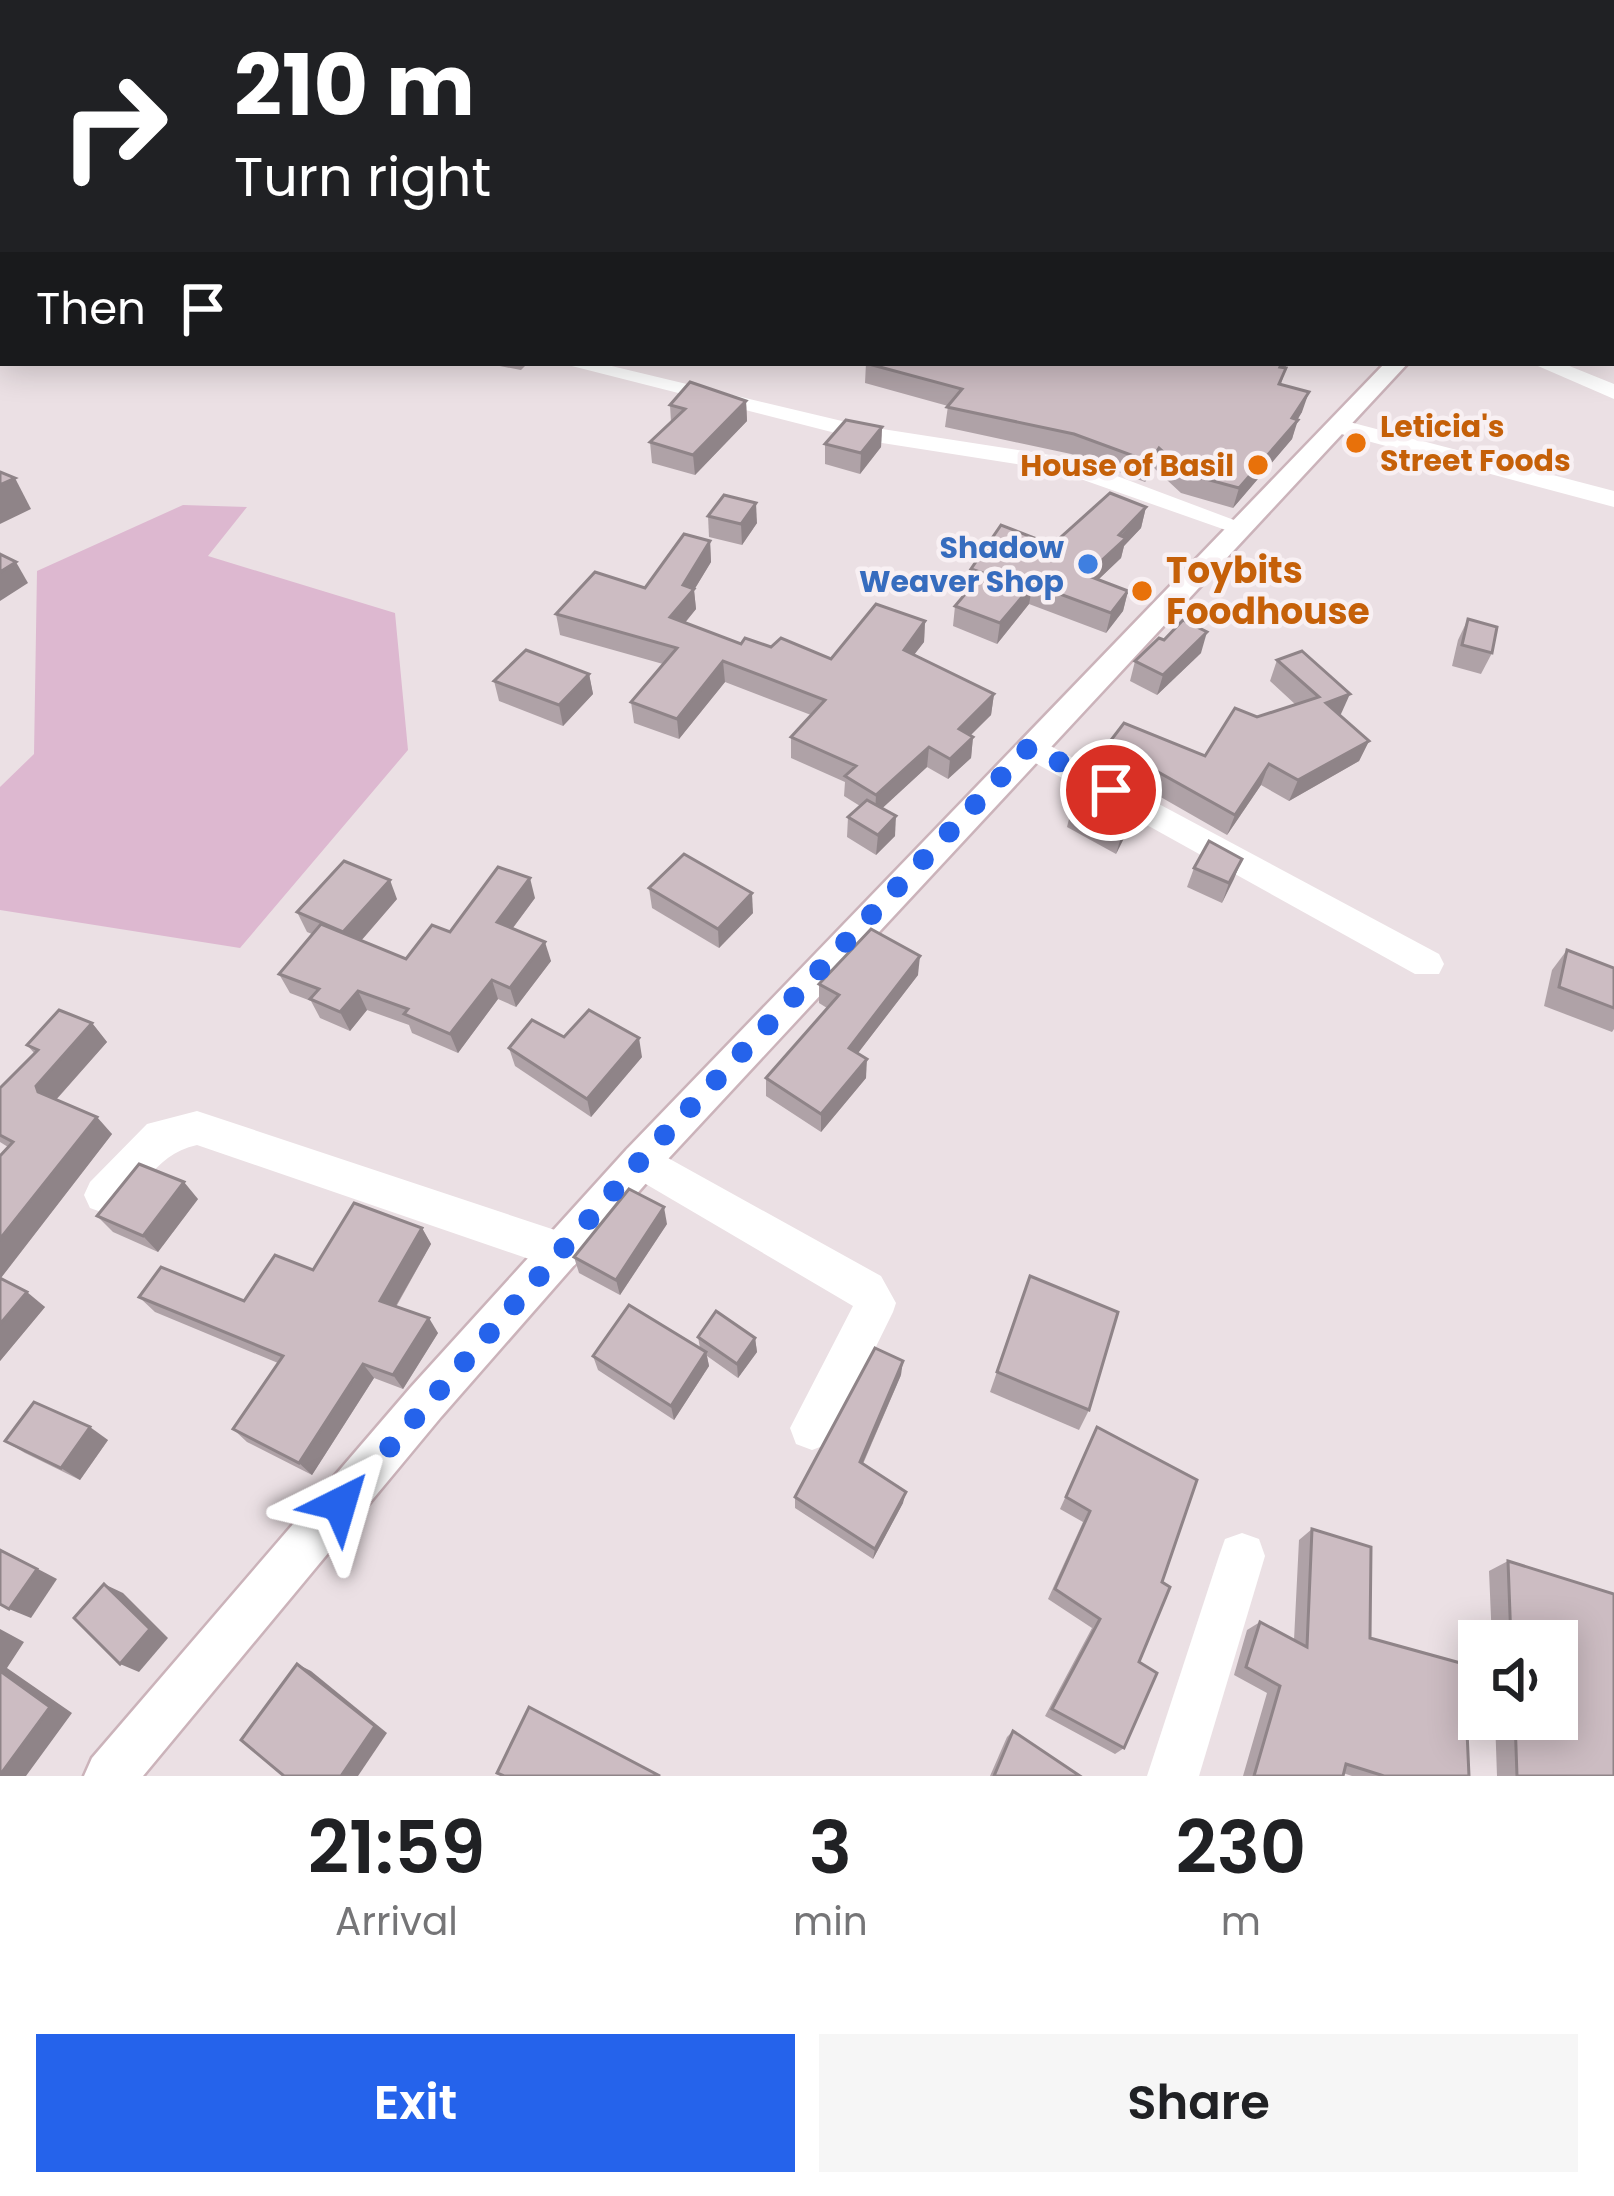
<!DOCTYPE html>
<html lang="en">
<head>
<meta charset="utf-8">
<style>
	body { margin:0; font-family:Poppins,sans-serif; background:#f6f6f6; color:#202124; height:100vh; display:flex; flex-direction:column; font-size:45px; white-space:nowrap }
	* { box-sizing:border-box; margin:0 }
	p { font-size:39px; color:#757577 }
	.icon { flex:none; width:66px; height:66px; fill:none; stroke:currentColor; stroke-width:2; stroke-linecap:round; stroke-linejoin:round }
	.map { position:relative; height:1776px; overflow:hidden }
	.panel { display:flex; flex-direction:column; background:#fff; flex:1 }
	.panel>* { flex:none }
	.hud { position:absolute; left:0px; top:0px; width:1614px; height:366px; box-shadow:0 6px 30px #0003; background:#202124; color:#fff; overflow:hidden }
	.tools { position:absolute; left:1458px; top:1620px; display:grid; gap:24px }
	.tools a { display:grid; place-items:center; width:120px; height:120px; border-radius:0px; background:#fff; box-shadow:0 6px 30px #0003; font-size:60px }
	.pin { position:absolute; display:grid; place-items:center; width:102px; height:102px; color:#fff; margin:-51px; border:6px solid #fff; border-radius:50%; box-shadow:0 3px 12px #0007 }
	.me { position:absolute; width:132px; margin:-66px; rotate:40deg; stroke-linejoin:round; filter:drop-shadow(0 0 9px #0008) }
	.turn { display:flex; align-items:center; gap:42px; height:252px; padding:0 36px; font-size:54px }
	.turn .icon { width:156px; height:156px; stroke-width:2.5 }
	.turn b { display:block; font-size:84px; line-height:102px }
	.then { display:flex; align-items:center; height:114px; padding:0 36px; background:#0003; gap:24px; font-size:45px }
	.eta { display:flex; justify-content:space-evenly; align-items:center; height:204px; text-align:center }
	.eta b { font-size:72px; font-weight:600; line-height:84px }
	.button { display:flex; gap:24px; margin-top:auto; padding:24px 36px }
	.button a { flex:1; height:138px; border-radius:0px; background:#2563eb; color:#fff; font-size:48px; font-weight:600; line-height:138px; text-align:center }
	.button a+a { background:#f6f6f6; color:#202124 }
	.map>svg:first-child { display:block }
	.green { fill:#ddb8d0 }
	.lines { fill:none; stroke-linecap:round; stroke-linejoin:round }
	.secondary-casing { stroke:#cbb3ba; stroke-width:5 }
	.minor { fill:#fff; fill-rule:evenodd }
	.tertiary { fill:#fff; fill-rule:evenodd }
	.secondary { fill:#fff; fill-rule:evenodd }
	.wall { fill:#afa2a7 }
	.shaded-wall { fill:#8f8488 }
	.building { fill:#ccbcc2; stroke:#8f8488; stroke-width:3 }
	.route { stroke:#2563eb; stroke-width:21; stroke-dasharray:0 37.8 }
	.food-dot { fill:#e8710a; stroke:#f8f0f3; stroke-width:4.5 }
	.shop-dot { fill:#3f7fe0; stroke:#f8f0f3; stroke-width:4.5 }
	.labels { text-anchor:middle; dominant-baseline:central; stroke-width:9; stroke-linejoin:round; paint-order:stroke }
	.far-food-label { font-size:30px; font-weight:bold; fill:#c56008; stroke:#f8f0f3; text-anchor:start }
	.far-shop-label { font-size:30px; font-weight:bold; fill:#366cbe; stroke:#f8f0f3; text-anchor:end }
	.food-label { font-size:36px; font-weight:bold; fill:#c56008; stroke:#f8f0f3; text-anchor:start }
</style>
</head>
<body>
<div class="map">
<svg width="1614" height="1776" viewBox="0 0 1614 1776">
	<rect width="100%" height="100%" fill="#ebe0e4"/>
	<path class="green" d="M183,505l64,2 -39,49 187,57 13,137 -168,198 -240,-38v-123l34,-33 3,-183z"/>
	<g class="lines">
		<defs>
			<g id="secondary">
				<path d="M1020,0h16l2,3h-16z"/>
				<path d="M1385,363h23l-753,810 -214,244 -298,359h-59l8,-18 319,-371 216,-238z"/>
			</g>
		</defs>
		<use href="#secondary" class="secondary-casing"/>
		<g class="minor">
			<path d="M560,363h39l264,63 206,32 181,68 -13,8 -182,-64 -192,-30z"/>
			<path d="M1531,363h31l52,21v15z"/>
			<path d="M1338,419l276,72v16l-284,-76 -4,-5z"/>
			<path d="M1030,735l409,219 5,10 -5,10h-24l-396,-220 -4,-8z"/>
			<path d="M197,1111l364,121 14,5 6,14 -6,14 -14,5 -364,-125c-47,10 -53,53 -93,68l-14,-5 -6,-13 6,-13 57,-58z"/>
			<path d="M641,1143l240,133 15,27 -3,9 -65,132 -16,6 -16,-6 -6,-16 63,-122 -226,-133 -5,-12 5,-12z"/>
			<path d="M1242,1533l17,6 6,17 -66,220h-52l72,-220 6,-17z"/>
		</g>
		<rect class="tertiary" x="1611" y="278" width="3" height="12"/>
		<use href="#secondary" class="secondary"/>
	</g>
	<g class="wall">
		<path d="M484,363h44l-7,7z"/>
		<path d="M866,363h421l-6,21 21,28 -5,7 -5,20 -59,69 -52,-15 -27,-25 -9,14 -74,-28 -126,-27 3,-21 -83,-23z"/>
		<path d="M746,401l1,20 -52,54 -43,-12 -2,-21 21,-20 -1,-17z"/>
		<path d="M882,427l-1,20 -21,27 -35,-10v-20z"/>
		<path d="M1146,507l-5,21 -17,18 -3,12 -22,21 29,12 -5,20 -17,22 -77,-29 -32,40 -44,-18 2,-20 14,-16 2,-21 81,-24z"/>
		<path d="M708,516l49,7 -15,22 -33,-8z"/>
		<path d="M710,541l1,21 -17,28 2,19 -11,14 56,21 30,3 60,12 94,-38 -1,21 -10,13 80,39 -3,21 -21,20 3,2 -2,21 -23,21 -21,-12 -45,41 13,28 -19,19 -29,-18 1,-20 12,-11 -16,-10 1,-14 -54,-24v-21l20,-22 -86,-33 -46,57 -45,-16 -3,-21 32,-38 -103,-29 -4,-21 89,-26z"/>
		<path d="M1468,619l24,34 -11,21 -29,-8 6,-26z"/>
		<path d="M1201,653l-44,42 -27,-14 5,-20z"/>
		<path d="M1277,660l64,54 -2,1 30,26 -10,20 -70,40 -28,-16 -34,50 -124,-71 5,-20 97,12 52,-39 39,-12 -26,-24z"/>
		<path d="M589,674l4,20 -30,32 -64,-25 -5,-20z"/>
		<path d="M1072,807l60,15 -16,32 -49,-27z"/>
		<path d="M1242,859l-20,44 -35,-16 7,-19z"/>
		<path d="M649,888l104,25 -34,35 -67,-40z"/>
		<path d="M535,898l-22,30 38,33 -35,46 -18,-8 -40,54 -46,-20 -3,-8 -42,-15 -17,21 -30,-13 -9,-17 -21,-8 -11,-19 33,-40 -5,-2 -10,-20 100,-13 -36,42 45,18 44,-27z"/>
		<path d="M1567,950l47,18v61l-2,3 -68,-26 8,-36z"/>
		<path d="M918,975l-60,78 8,25 -45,54 -55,-36v-18l61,-70 -8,-5v-19z"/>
		<path d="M92,1023l15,19 -51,58 56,34 -111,144 44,29 -45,54v-205l8,-9 -8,-5v-54l35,-34 -8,-9z"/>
		<path d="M564,1037l78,20 -51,60 -76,-51 -6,-18z"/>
		<path d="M198,1199l-40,53 -45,-20 -16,-16z"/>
		<path d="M667,1224l-47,71 -41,-22 -5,-16z"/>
		<path d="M422,1228l9,16 -35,63 42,26 -35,56 -29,-11 -62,97 -65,-33 -14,-13 45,-66 -123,-51 -16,-15 105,4 69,-31z"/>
		<path d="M1030,1276l59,134 -10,20 -89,-38z"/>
		<path d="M698,1337l57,1 2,14 -19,26 -31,-22 2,10 -35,54 -76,-50 -5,-14 107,-8z"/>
		<path d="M901,1375l-38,89 40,39 -30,56 -78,-51v-11z"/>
		<path d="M1097,1427l65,155 -23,80 -15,86 -9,6 -70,-38 47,-88 -44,-29 35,-77 -23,-13z"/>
		<path d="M108,1440l-28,40 -55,-27 -20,-12z"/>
		<path d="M1312,1529l58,109 99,138h-117l-9,-3v3h-100l24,-83 -33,-18 13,-45 13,-8 34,18 5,-100z"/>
		<path d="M1508,1561l106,33v182h-117l-2,-57h62v-78h-65l-3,-70z"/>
		<path d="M1013,1731l67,45h-90l17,-39z"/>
	</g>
	<g class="shaded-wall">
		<path d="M1309,392l-7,20 -7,12 3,-4 -6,19 -59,69 6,-20 53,-70z"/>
		<path d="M746,401l1,20 -52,54 -2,-20z"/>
		<path d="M882,427l-1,20 -21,27 1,-21z"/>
		<path d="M1159,448l-5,20 -9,14 5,-20z"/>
		<path d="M15,478l16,31 -31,15v-39z"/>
		<path d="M756,503l1,20 -15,22 -1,-21z"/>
		<path d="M1146,507l-5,21 -17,18 -3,12 -39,37 4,-20z"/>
		<path d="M710,541l1,21 -17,28 2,19 -24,29 -2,-21 13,-32z"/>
		<path d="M16,562l12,21 -28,18v-29z"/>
		<path d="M1033,584l-4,20 -32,40 3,-21z"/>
		<path d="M1128,591l-5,20 -17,22 5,-20z"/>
		<path d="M925,621l-1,21 -22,28 2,-20z"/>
		<path d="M1207,632l-6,21 -44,42 6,-20z"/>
		<path d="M723,661l2,21 -46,57 -2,-20z"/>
		<path d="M589,674l4,20 -30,32 -4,-21z"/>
		<path d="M994,694l-3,21 -35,35 3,-21z"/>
		<path d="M1350,694l-9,20 -24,10 9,-21z"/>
		<path d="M973,737l-2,21 -23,21 2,-20z"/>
		<path d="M1369,741l-10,20 -70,40 9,-21z"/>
		<path d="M929,747l-2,20 -52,48 1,-20z"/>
		<path d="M1269,764l-8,21 -34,50 8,-20z"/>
		<path d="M1138,802l-6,20 -16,32 6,-20z"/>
		<path d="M896,816l-1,20 -19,19 2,-20z"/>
		<path d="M1242,859l-8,20 -12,24 7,-20z"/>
		<path d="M530,878l5,20 -32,43 -6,-19z"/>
		<path d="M390,880l7,19 -45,52 -9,-19z"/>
		<path d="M752,893l1,20 -34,35 -1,-19z"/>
		<path d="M545,942l6,19 -35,46 -6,-19z"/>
		<path d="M920,956l-2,19 -70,91 1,-18z"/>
		<path d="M492,980l6,19 -40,54 -8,-19z"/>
		<path d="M358,991l9,19 -17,21 -10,-19z"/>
		<path d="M92,1023l15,19 -55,62 -14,-12 -2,-6z"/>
		<path d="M639,1038l3,19 -51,60 -4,-18z"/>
		<path d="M867,1059l-1,19 -45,54v-18z"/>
		<path d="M97,1117l15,17 -112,145v-40z"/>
		<path d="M184,1182l14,17 -40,53 -15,-16z"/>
		<path d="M664,1207l3,17 -47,71 -4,-15z"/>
		<path d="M422,1228l9,16 -41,72 -10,-15z"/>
		<path d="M27,1292l18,15 -45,54v-37z"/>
		<path d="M429,1318l9,15 -35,56 -10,-14z"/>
		<path d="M755,1338l2,14 -19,26 -1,-14z"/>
		<path d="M706,1352l3,14 -35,54 -3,-14z"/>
		<path d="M903,1361l-2,14 -43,99 2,-12z"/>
		<path d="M363,1364l11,14 -62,97 -13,-12z"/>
		<path d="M90,1427l18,13 -28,40 -19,-12z"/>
		<path d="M906,1492l-3,11 -30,56 2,-10z"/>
		<path d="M0,1549l57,30 -26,39 -22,-9z"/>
		<path d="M104,1584l19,9 45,45 -29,34 -19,-8z"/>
		<path d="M0,1629l24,13 -17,26 65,45 -46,63h-26z"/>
		<path d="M297,1664l14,7 76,62 -29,43h-17z"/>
	</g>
	<g class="building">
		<path d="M865,363h417l-2,4 6,1 -7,16 30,8 -17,26 6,2 -59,68 -52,-14 -28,-26 -9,14 -76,-28 -127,-27 15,-18z"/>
		<path d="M690,382l56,19 -53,54 -43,-13 35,-33 -15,-4z"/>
		<path d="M846,420l36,7 -21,26 -36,-9z"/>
		<path d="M0,472l15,6 -15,7z"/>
		<path d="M1110,493l36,14 -27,28 7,3 -40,37 42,16 -17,22 -78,-29 -33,39 -45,-17 28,-33 -12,-4 30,-44 51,20z"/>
		<path d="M724,495l32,8 -15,21 -33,-8z"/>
		<path d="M684,534l26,7 -27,44 11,4 -24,28 71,27 4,-6 26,9 10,-9 50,21 45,-55 49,17 -21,29 90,44 -35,35 14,8 -23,22 -21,-12 -53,48 -31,-19 11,-10 -65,-29 34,-37 -102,-39 -46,58 -46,-17 46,-54 -121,-34 39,-42 50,16z"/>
		<path d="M0,554l16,8 -16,10z"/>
		<path d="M1468,619l29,8 -5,26 -30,-8z"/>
		<path d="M1183,620l24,12 -44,43 -28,-14 24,-23 5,2z"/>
		<path d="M526,650l63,24 -30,31 -65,-24z"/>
		<path d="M1302,651l48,43 -24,9 43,38 -71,39 -29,-16 -34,51 -127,-71 16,-21 81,33 30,-48 22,9 62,-20 -42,-37z"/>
		<path d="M1096,779l42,23 -16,32 -50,-27z"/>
		<path d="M867,800l29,16 -18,19 -30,-18z"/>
		<path d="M1209,841l33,18 -13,24 -35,-15z"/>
		<path d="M684,854l68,39 -34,36 -69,-41z"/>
		<path d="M344,861l46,19 -47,52 -46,-20z"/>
		<path d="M498,867l32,11 -33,44 48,20 -35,46 -18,-8 -42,54 -46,-20 4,-5 -50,-18 -18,21 -30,-13 9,-10 -40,-15 42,-50 85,35 26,-34 18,7z"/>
		<path d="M871,929l49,27 -71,92 18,11 -46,55 -55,-36 73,-83 -20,-11z"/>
		<path d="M1567,950l47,18v40l-55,-21z"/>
		<path d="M59,1010l33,13 -56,63 2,6 59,25 -97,122v-83l13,-14 -13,-7v-47l38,-38 -11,-5z"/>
		<path d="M589,1010l50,28 -52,61 -78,-51 23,-28 32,17z"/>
		<path d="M139,1164l45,18 -41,54 -46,-20z"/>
		<path d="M629,1189l35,18 -48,73 -42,-23z"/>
		<path d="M354,1203l68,25 -42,73 49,17 -36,57 -30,-11 -64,99 -66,-34 50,-73 -144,-59 22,-30 83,34 31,-46 38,15z"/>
		<path d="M1030,1276l88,36 -29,98 -92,-38z"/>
		<path d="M0,1278l27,14 -27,32z"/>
		<path d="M629,1305l77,47 -35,54 -78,-50z"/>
		<path d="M716,1311l39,27 -18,26 -39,-27z"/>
		<path d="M875,1348l28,13 -43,101 46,30 -31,57 -80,-52z"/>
		<path d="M34,1402l56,25 -29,41 -56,-27z"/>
		<path d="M1097,1427l100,53 -35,102 8,5 -31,75 18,11 -33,75 -72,-39 48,-90 -45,-30 35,-78 -24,-14z"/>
		<path d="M1312,1529l59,18 -1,91 94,26 5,112h-85l-38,-12 -3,12h-89l26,-90 -34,-19 14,-45 47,25z"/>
		<path d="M0,1550l37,19 -28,40 -9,-5z"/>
		<path d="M1508,1561l106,33v182h-97l-2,-57h42v-78h-46z"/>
		<path d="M104,1584l46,45 -30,35 -46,-46z"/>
		<path d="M297,1664l78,62 -34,50h-57l-43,-36z"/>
		<path d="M0,1671l50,36 -50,68z"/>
		<path d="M529,1707l131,69h-156l-7,-3z"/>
		<path d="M1013,1731l67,45h-86z"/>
	</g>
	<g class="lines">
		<path class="route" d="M340,1504l300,-343 390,-415 81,44"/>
	</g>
	<g class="food-dot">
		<circle cx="1356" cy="443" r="12"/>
		<circle cx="1258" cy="465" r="12"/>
		<circle cx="1142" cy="591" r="12"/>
	</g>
	<circle class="shop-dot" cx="1088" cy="564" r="12"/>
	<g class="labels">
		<g class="far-food-label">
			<text x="1380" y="426">Leticia's<tspan x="1380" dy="34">Street Foods</tspan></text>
			<text x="1234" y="465" text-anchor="end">House of Basil</text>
		</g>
		<g class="far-shop-label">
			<text x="1064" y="547">Shadow<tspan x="1064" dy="34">Weaver Shop</tspan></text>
		</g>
		<g class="food-label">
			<text x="1166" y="570">Toybits<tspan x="1166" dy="41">Foodhouse</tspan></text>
		</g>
	</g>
</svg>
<div class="tools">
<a><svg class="icon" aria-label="sound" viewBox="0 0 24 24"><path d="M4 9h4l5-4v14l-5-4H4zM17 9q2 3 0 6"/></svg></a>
</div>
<div class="pin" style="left:1111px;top:790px;background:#d93025"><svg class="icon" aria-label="arrive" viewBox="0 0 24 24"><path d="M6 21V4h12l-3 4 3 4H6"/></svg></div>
<svg class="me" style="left:340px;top:1504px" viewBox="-20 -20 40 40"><path d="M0-17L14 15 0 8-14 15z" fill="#2563eb" stroke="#fff" stroke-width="4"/></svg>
<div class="hud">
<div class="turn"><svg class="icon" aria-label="right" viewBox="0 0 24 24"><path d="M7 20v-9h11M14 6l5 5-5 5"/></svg><div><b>210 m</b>Turn right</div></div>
<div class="then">Then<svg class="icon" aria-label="arrive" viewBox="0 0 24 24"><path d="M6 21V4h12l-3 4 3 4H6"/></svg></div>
</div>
</div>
<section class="panel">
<div class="eta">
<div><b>21:59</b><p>Arrival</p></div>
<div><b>3</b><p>min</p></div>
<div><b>230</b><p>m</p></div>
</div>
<div class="button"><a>Exit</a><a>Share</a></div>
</section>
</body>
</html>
